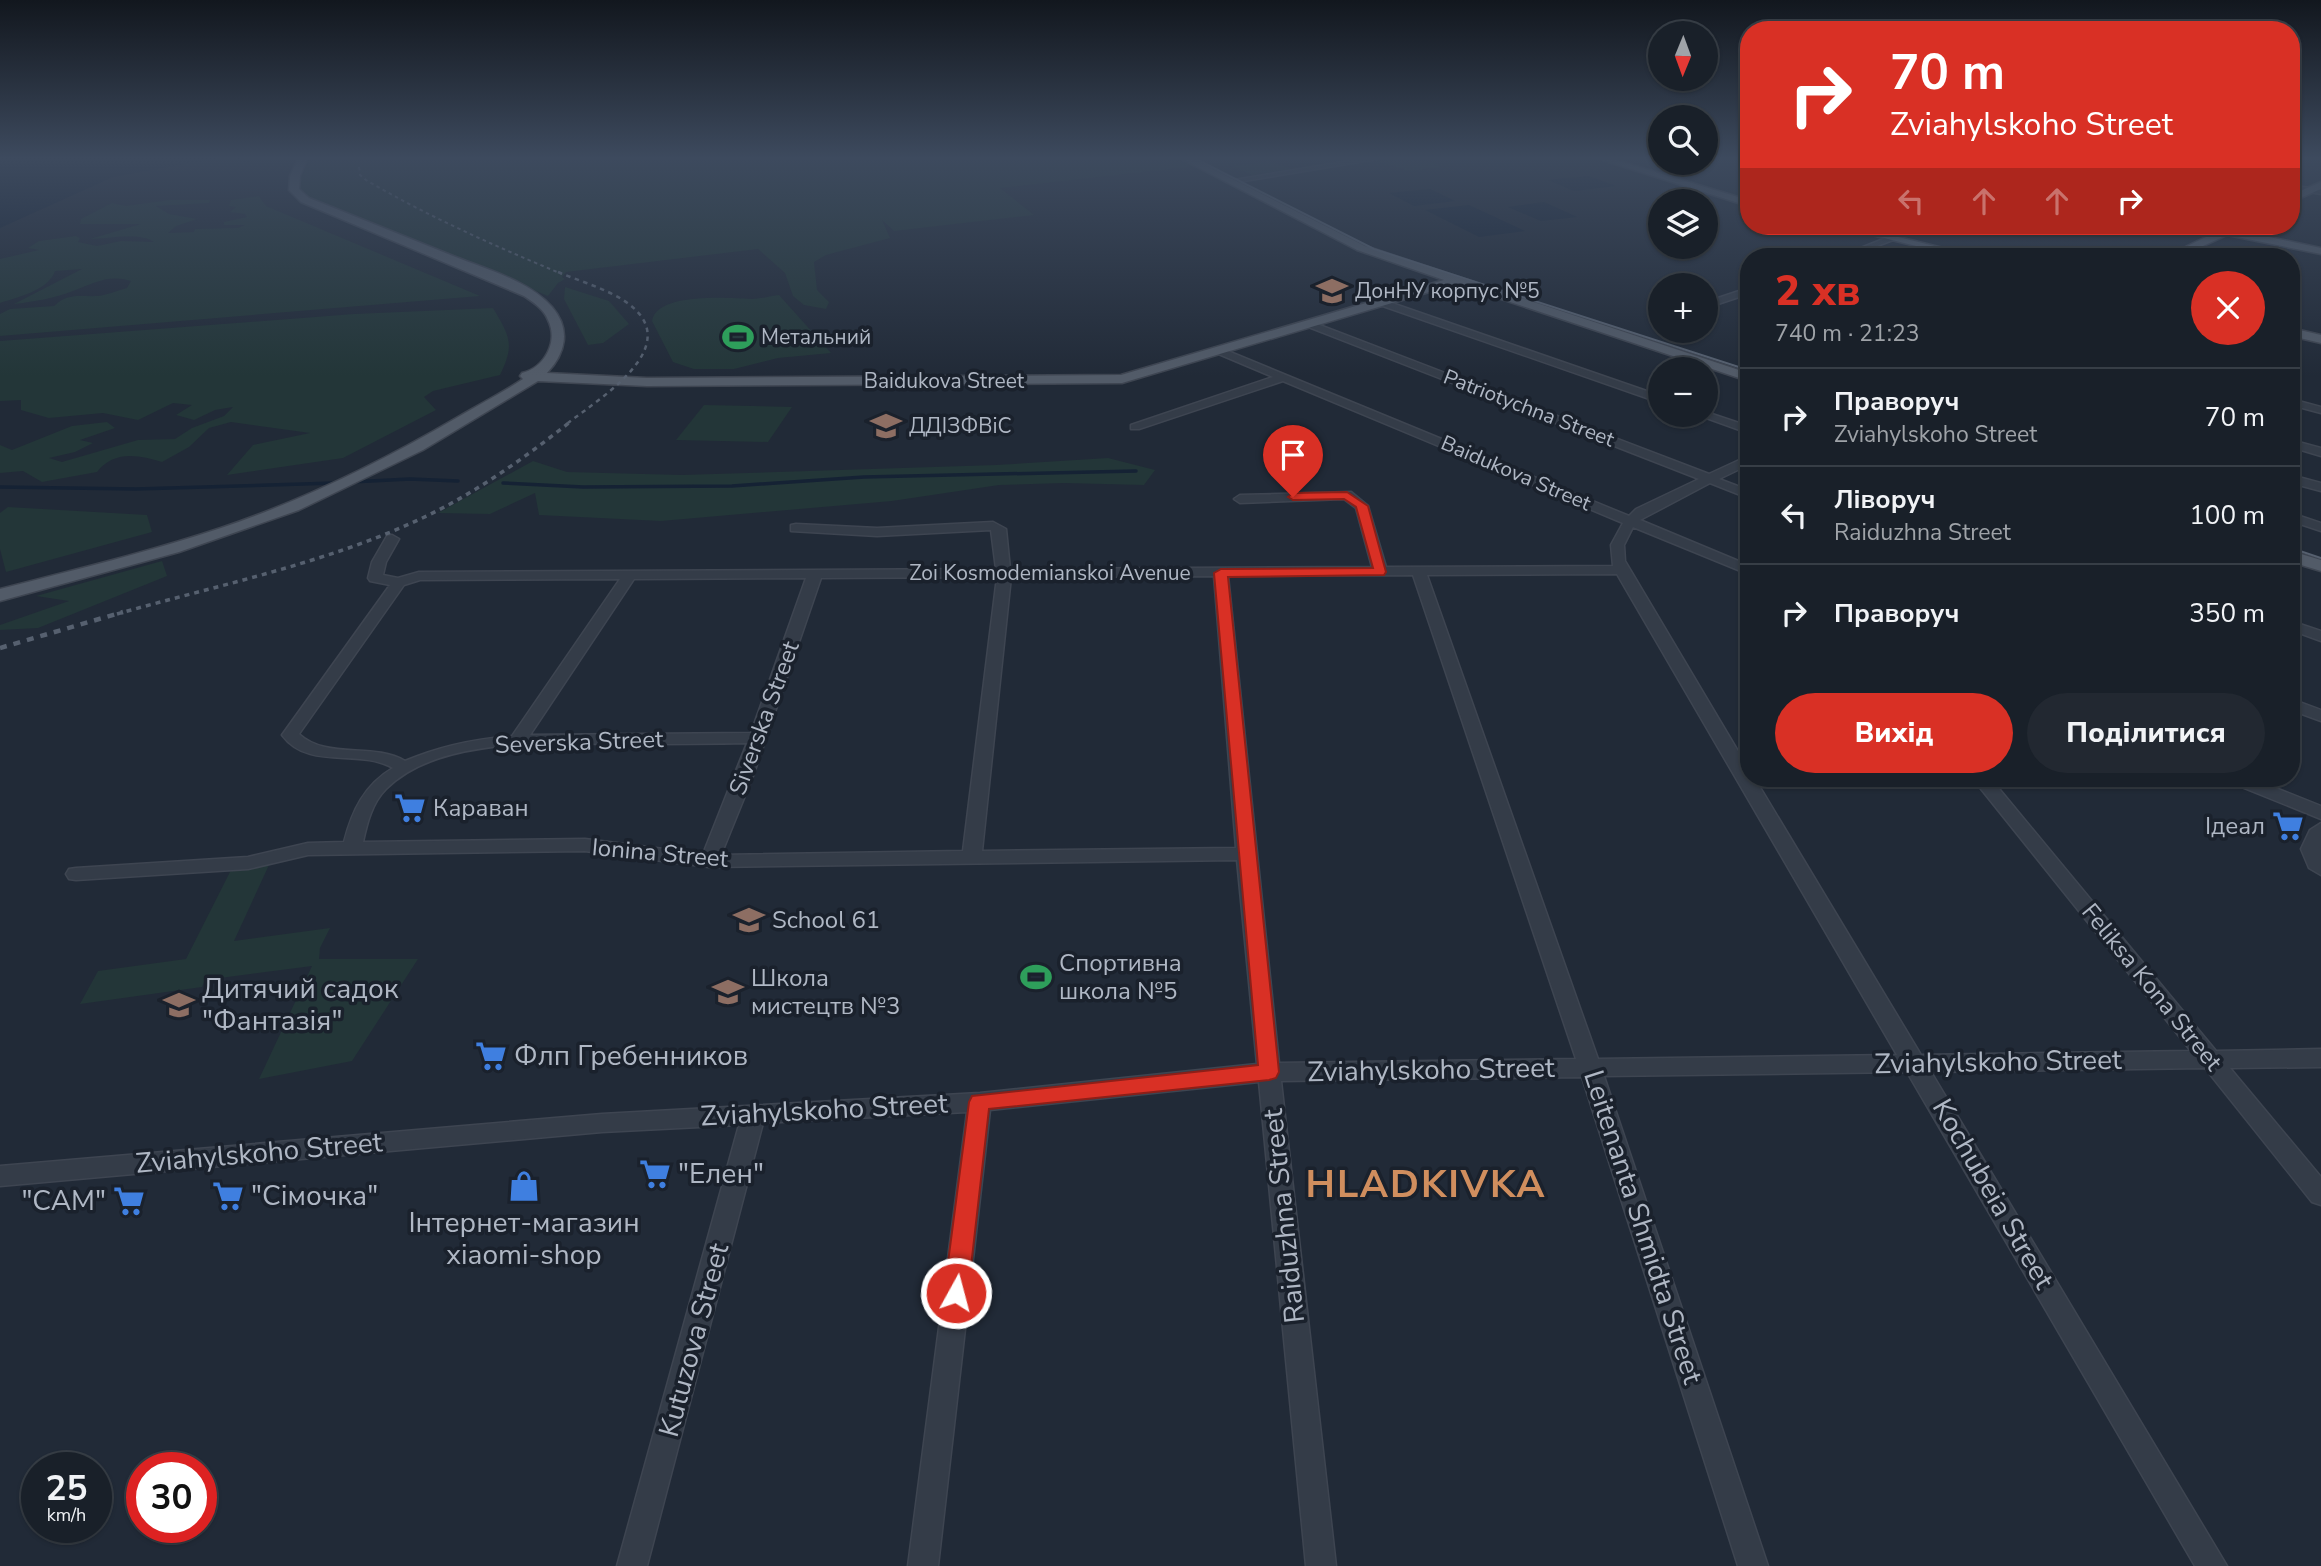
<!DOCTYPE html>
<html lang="uk">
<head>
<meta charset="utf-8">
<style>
	body { margin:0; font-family:"Nunito Sans",sans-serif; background:#222831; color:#f1f3f6; height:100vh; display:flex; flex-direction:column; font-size:26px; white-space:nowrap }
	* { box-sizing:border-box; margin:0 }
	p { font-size:23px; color:#9fa3a8 }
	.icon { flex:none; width:38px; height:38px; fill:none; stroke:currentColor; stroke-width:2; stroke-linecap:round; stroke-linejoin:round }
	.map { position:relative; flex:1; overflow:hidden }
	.details { position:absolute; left:1740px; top:248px; width:560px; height:539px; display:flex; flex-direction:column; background:#192029; border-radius:28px; box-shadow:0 2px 5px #0004,0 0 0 2px #373e46 }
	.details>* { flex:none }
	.top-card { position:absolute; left:1740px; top:21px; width:560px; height:214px; border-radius:28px; box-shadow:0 2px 5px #0004,0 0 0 2px #373e46; background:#d93025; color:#fff; overflow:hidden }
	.needle { width:46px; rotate:181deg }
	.controls { position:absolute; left:1648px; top:21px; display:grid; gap:14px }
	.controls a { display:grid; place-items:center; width:70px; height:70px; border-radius:50%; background:#192029; box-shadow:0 2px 5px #0004,0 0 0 2px #373e46; font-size:35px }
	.speed { position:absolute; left:21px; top:1452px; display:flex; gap:14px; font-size:35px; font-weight:700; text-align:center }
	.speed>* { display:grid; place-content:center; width:91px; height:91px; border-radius:50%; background:#192029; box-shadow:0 2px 5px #0004,0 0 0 2px #373e46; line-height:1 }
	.speed small { font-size:18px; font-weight:400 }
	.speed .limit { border:10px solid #d22; background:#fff; color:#111 }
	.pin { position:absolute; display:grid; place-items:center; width:60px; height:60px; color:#fff; margin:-72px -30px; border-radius:50% 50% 50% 0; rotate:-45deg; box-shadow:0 0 7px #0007 }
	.pin .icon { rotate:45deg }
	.me { position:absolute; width:77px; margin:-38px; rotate:7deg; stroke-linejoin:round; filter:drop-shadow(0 0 5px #0008) }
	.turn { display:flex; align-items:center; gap:24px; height:147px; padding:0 35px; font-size:32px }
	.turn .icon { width:91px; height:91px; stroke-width:2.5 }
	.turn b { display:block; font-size:49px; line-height:60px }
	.lanes { display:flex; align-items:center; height:66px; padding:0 35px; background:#0003; justify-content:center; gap:35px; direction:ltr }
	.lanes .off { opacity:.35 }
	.round { display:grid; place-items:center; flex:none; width:74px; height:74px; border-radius:37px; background:#222831 }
	.head { display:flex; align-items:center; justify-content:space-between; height:119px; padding:0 35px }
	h1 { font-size:42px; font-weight:800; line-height:52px; color:#d93025 }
	.button { display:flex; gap:14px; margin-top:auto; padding:14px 35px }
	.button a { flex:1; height:80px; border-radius:42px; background:#d93025; color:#fff; font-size:28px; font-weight:800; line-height:80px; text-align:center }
	.button a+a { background:#222831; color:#f1f3f6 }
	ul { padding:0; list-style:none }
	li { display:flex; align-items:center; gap:21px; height:98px; padding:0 35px; border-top:2px solid #373e46 }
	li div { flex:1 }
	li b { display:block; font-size:26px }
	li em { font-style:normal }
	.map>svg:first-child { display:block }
	.green { fill:#233638 }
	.water { fill:#152234 }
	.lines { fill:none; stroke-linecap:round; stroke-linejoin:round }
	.stream-far1 { stroke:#152234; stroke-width:2 }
	.stream { stroke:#152234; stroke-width:3.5 }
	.minor-casing { stroke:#3e4551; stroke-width:3 }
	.major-casing { stroke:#3e4551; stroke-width:3 }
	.minor { fill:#343c48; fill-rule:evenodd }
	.major { fill:#525b68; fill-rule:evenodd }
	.tram { stroke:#56606f; stroke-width:2 }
	.rail-far3 { stroke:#56606f; stroke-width:2; stroke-dasharray:3.5 3.5; stroke-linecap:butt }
	.rail-far2 { stroke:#56606f; stroke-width:2.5; stroke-dasharray:4.5 4.5; stroke-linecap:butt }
	.rail-far1 { stroke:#56606f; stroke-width:3.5; stroke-dasharray:5 5; stroke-linecap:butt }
	.rail { stroke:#56606f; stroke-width:4.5; stroke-dasharray:7 7; stroke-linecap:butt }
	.route { fill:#d93025; stroke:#8d1f18; stroke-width:2 }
	.labels { text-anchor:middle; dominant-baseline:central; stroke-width:7; stroke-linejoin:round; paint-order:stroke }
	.far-poi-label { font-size:21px; fill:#afb7c4; stroke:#1a212c; text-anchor:start }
	.far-street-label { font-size:21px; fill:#afb7c4; stroke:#1a212c }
	.street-label { font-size:24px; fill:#afb7c4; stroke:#1a212c }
	.poi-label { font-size:24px; fill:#afb7c4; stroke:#1a212c; text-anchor:start }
	.near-poi-label { font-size:28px; fill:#afb7c4; stroke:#1a212c; text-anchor:start }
	.near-street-label { font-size:28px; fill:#afb7c4; stroke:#1a212c }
	.near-district-label { font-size:38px; font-weight:bold; letter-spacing:2px; fill:#d08e5e; stroke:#1a212c }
</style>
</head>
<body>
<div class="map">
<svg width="2321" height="1566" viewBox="0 0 2321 1566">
	<rect width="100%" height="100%" fill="#212a37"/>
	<g class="green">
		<path d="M311,157h866l19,9 -196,22 34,27 -140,16 -12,-11 8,18 -64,17 -12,7 3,28 12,12 -3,7 -22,-4 -11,-9 -8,-23 -27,-24 -192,23 -4,5 3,2 -7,4 -10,13 -233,-94 -18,-15z"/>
		<path d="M1406,157l33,7 -3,1 4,2 -31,4 -31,-10z"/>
		<path d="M1264,159l28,10 -40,6 -19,-9 34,-4z"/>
		<path d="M259,196l7,10 214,90 -480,40v-22l10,-5 44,-3c14,-14 27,-9 44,-10 10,-1 20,-6 29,-8l4,-7c-22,-7 -37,2 -58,10 -18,7 -40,11 -59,13l68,-35 -27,2c-6,19 -37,26 -55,32v-44l39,-9 -11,-2 11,-7 37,-5 4,2 -2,4 19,4 24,-5 33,1c-15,-10 -45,-3 -64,-3l51,-15h-61l1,-5 31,-16 14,3 44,-6h40l-1,3 -53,3 13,8 28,5 -21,7 -8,7 26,-1 1,-3 43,-1 7,-3h-21v-3l23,-5 -2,-3 -15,-2 6,-5 -7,-1 2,-6z"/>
		<path d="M565,287l44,14 20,23 -26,19 -15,2 -24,-46z"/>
		<path d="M779,295l52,58 -53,5 -44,11h-40l-21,-7 -21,-41c5,-29 77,-23 99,-22 9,0 19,-3 28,-4z"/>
		<path d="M493,308c17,29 22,36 7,67l-67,16 -9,6 12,13 -93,48 -116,17 26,-30 57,-12 -79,-11 -22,6 -20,19 -27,15c-23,-7 -48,-12 -65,10l-55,10 -19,-11 -23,2v-28l12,5 60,-24 35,-4 8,6 -35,12 13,3 -18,9 -26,6 13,4 76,-22 37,-1 17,-11 32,-12 9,-9 -18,3 -21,10 -18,-5 16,-10 -19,-2 -35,17 -35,-7 -54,5 -28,-8v-10l-21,1v-60l354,-27z"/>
		<path d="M704,405l88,2 -24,35 -92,-2z"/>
		<path d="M1108,458l47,12 -11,15 -80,-2 -65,2 -107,16 -231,20 -122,-6 -4,-22 -45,21 -52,-1 95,-52 34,11 115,3 314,-10z"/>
		<path d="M8,507l139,8 5,17 -146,40 -6,-23v-36z"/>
		<path d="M162,561l5,15 -129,52 -38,2v-5l69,-24 -33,-5z"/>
		<path d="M269,865l-35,76 96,-13 -10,20 -1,11h99l-66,102 -93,18 53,-113 -107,14 -3,7 -122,17 18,-33 88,-12 45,-89z"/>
	</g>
	<g class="water">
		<path d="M0,157h224l-111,20 -113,51z"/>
		<path d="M1589,176l27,10 -42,5 -26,-11z"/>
		<path d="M1430,189l25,12 -41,5 -25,-13z"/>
		<path d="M1544,202l33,15 -36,4 -33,-14z"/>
		<path d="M1469,205l56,26 -46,6 -54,-27z"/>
	</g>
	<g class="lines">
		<path class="stream-far1" d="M234,157l17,6"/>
		<g class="stream">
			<path d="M351,482l59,-3 48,2"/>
			<path d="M503,483l80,4 149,-1 132,-9 272,-6"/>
			<path d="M0,487l136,2 199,-6"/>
		</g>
		<defs>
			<g id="minor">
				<path d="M1374,157h15l-157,26 -4,-2z"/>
				<path d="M2291,185l30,5v4l-30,-5z"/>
				<path d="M1891,236l7,2 -49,19h-11z"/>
				<path d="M1748,288v6l-42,14v-6z"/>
				<path d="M1377,300h6l278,96v7l-284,-99z"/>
				<path d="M1661,319v6h-6v-4z"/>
				<path d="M1309,321l400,153 39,-18v9l-29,14 29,11v8l-38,-15 -70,37 108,45v9l-115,-47 -9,18 1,16 123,207v11h7l166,276 270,-4 -218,-272h18l225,272 105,-2v18l-91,1 91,109v28l-9,-3 -107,-134 -274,4 296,494h-32l-288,-494 -303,4 164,490h-30l-156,-489 -301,4 55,485h-30l-47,-484 -269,28 -52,456h-30l59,-454 -204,11 -116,443h-30l122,-441 -137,7 -602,54v-20l602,-52 378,-21 277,-29 -20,-204 -528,7 -124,-16 -277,4 -60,14 -172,11 -7,-1 -3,-5 3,-5 7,-1 172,-11 60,-14 36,-1c8,-31 20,-57 49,-74 -35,-20 -84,3 -111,-33l108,-150 -20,-4 -2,-3 4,-16 15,-26 5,-1 7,4 -13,23 -3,13 15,3 21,-6 577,-3 -5,-39 -114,6 -86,-5v-6l5,-1 81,4 116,-6 13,7 4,40 362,-2 -16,-59 -12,-9 -104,4 -6,-4 6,-4 111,-3 17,14 18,61 227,-1 -2,-21 12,-22 -340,-142 -144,48h-8v-4l142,-48 -59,-25 -1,-2 5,-3 411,169 7,-7 63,-30 -393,-153 -2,-2zM1617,574l280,481 -299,4 -171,-484zM1413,575l163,484 -297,4 -51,-487zM1214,576l22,272 -254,3 29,-274zM997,577l-34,274 -242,4 32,-79 68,-198zM806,578l-55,155 -221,2 104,-156zM620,579l-108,157c-37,3 -72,10 -107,25 -32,-19 -78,-1 -106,-27l105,-149 16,-5zM747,743l-44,111 -118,-15 -222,3c4,-19 9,-39 23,-53 53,-53 163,-45 232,-45 43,0 86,0 129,-1z"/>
				<path d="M2291,399l30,8v6l-30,-8z"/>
				<path d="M1706,412l42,14v7l-50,-18h8z"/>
				<path d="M2291,440l30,8v8l-30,-9z"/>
				<path d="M2291,475l30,8v8l-30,-8z"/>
				<path d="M2291,513l30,10v8l-30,-10z"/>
				<path d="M2291,621l30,10v10l-30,-11z"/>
				<path d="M2291,699l30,11v11l-30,-11z"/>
				<path d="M2229,779h24l68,27v13l-89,-36z"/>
				<path d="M2321,823v52l-12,-7 -8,-19 9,-19z"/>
			</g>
			<g id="major">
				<path d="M299,157h9l-8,19 -1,13 10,9c48,19 96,39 144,58 32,13 75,24 99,51 19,22 14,46 -5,66l100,5 474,-3 323,-95 -87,-30 -179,-93h11l176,89 383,127v8l-292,-97 -334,99 -475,3 -109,-5 -115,69 -124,60 -120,42 -179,49v-12c74,-19 149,-37 221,-61 83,-28 162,-67 237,-111 22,-13 44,-24 65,-38l-3,-3 2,-3c22,-5 37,-31 26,-53 -4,-11 -15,-18 -24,-24l-223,-94 -12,-12 1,-14z"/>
				<path d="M1593,157h13l142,43v6z"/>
				<path d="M2321,182v7l-30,13v-7z"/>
				<path d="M1836,226h18l125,31h-19z"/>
				<path d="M2192,226l35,2 94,20v6l-94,-19 -48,22h-14l49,-24z"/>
				<path d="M2291,328l30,7v8l-30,-7z"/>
				<path d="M2291,551l30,9v11l-30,-9z"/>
			</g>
		</defs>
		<use href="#minor" class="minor-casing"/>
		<use href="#major" class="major-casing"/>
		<use href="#minor" class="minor"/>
		<use href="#major" class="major"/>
		<g class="tram">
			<path d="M1192,157l182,92 374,121"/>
			<path d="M2291,548l30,10"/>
		</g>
		<path class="rail-far3" d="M359,167l1,8 6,5c63,37 129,66 196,94"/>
		<path class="rail-far2" d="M558,272c21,9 46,16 65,28 67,43 -20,96 -55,123"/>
		<path class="rail-far1" d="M117,614c98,-28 209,-51 301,-94 55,-25 105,-61 152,-98"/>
		<path class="rail" d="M0,648l123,-36"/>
	</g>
	<linearGradient id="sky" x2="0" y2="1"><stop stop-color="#12171e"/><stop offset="0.42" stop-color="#3d4a5e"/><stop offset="1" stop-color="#3d4a5e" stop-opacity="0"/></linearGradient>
	<rect width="2321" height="376" fill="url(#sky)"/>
	<path class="route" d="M1347,492l21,14 18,66 -2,3 -156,2 51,495 -3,6 -7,2 -280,29 -21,184 -3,8 -9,3 -8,-3 -4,-8 25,-191 3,-6 286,-31 -44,-492 7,-4 152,-1 -17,-61 -12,-8 -51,1 -5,-3 5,-4z"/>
	<defs>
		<symbol id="university-bare" viewBox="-9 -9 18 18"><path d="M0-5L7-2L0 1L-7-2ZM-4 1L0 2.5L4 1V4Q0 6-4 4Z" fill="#8d6e63" stroke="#1a212c" stroke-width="2.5" paint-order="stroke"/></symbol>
		<symbol id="stadium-bare" viewBox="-9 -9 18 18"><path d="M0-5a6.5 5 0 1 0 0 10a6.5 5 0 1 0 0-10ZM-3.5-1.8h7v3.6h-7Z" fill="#2e9e5b" stroke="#1a212c" stroke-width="2.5" paint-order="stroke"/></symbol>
		<symbol id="supermarket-bare" viewBox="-9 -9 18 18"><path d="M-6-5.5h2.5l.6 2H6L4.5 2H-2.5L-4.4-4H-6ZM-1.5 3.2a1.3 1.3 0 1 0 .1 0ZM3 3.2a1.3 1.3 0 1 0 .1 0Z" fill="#3f7fe0" stroke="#1a212c" stroke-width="2.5" paint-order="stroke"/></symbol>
		<symbol id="school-bare" viewBox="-9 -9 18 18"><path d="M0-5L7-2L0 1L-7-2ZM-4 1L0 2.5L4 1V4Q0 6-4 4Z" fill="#8d6e63" stroke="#1a212c" stroke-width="2.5" paint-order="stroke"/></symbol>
		<symbol id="shop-bare" viewBox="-9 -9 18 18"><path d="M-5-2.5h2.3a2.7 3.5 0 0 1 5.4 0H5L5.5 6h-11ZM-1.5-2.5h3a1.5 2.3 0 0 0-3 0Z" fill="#3f7fe0" stroke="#1a212c" stroke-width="2.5" paint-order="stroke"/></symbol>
	</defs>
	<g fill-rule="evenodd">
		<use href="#university-bare" x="1310" y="269" width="44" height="44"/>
		<use href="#stadium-bare" x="716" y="315" width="44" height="44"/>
		<use href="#university-bare" x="864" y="404" width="44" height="44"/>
		<use href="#supermarket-bare" x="388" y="786" width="44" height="44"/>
		<use href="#supermarket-bare" x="2266" y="804" width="44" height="44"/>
		<use href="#school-bare" x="727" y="898" width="44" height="44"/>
		<use href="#stadium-bare" x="1014" y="955" width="44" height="44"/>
		<use href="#school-bare" x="706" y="970" width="44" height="44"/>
		<use href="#school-bare" x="157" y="983" width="44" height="44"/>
		<use href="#supermarket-bare" x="469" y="1034" width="44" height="44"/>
		<use href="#supermarket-bare" x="633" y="1152" width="44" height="44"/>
		<use href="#shop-bare" x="502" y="1164" width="44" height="44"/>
		<use href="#supermarket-bare" x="206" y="1174" width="44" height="44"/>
		<use href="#supermarket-bare" x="107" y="1179" width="44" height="44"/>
	</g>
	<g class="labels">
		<g class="far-poi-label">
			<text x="1355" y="291">ДонНУ корпус №5</text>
			<text x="761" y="337">Метальний</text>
			<text x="909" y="426">ДДІЗФВіС</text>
		</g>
		<g class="far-street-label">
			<text x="944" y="381">Baidukova Street</text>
			<text transform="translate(1529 408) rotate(21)">Patriotychna Street</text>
			<text transform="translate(1516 473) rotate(23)">Baidukova Street</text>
			<text x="1050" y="573">Zoi Kosmodemianskoi Avenue</text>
		</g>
		<g class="street-label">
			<text transform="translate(764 718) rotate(-70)">Siverska Street</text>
			<text transform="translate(579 742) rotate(-2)">Severska Street</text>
			<text transform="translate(660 853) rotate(5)">Ionina Street</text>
			<text transform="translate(2152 987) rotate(51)">Feliksa Kona Street</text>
		</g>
		<g class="poi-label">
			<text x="433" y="808">Караван</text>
			<text x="2265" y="826" text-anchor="end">Ідеал</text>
			<text x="772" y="920">School 61</text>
			<text x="1059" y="963">Спортивна<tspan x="1059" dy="28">школа №5</tspan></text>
			<text x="751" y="978">Школа<tspan x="751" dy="28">мистецтв №3</tspan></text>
		</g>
		<g class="near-poi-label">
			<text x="202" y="989">Дитячий садок<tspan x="202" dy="32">"Фантазія"</tspan></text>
			<text x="514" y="1056">Флп Гребенников</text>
			<text x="678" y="1174">"Елен"</text>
			<text x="251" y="1196">"Сімочка"</text>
			<text x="106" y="1201" text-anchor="end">"САМ"</text>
			<text x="524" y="1223" text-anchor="middle">Інтернет-магазин<tspan x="524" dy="32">xiaomi-shop</tspan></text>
		</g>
		<g class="near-street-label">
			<text transform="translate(1998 1062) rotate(-1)">Zviahylskoho Street</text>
			<text transform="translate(1431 1070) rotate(-1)">Zviahylskoho Street</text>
			<text transform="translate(824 1110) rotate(-3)">Zviahylskoho Street</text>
			<text transform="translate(259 1153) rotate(-5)">Zviahylskoho Street</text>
			<text transform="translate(1993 1194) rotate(60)">Kochubeia Street</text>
			<text transform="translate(1284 1216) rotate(-96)">Raiduzhna Street</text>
			<text transform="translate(1643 1227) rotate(72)">Leitenanta Shmidta Street</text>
			<text transform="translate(694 1340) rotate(-75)">Kutuzova Street</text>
		</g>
		<g class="near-district-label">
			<text x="1426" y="1184">HLADKIVKA</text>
		</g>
	</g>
</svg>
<div class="controls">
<a><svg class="needle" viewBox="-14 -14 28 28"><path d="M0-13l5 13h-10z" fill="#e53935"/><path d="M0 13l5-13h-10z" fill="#9fa3a8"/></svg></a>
<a><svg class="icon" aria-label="search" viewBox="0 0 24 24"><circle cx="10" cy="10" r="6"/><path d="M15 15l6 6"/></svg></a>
<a><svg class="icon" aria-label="layers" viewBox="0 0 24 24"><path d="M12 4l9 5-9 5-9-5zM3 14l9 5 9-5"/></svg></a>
<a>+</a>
<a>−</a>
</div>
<div class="speed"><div>25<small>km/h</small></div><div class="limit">30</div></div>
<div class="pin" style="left:1293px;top:497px;background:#d93025"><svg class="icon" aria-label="arrive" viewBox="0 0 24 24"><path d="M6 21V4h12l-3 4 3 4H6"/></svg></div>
<svg class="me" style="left:956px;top:1293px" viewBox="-20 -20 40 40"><circle r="17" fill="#d93025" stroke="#fff" stroke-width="3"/><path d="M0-11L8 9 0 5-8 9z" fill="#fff"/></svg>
<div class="top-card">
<div class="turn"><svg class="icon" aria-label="right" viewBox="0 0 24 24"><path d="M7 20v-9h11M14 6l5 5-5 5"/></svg><div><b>70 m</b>Zviahylskoho Street</div></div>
<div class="lanes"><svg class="icon off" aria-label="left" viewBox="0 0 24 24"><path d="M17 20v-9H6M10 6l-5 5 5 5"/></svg><svg class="icon off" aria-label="ahead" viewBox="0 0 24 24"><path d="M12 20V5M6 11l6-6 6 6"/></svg><svg class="icon off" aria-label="ahead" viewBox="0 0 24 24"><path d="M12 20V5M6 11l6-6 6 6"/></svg><svg class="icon" aria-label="right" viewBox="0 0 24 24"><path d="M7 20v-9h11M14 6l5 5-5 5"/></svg></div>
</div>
<section class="details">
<div class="head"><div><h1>2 хв</h1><p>740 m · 21:23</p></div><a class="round" style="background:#d93025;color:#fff"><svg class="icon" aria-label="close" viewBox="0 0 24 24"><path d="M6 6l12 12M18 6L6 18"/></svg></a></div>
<ul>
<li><svg class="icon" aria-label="right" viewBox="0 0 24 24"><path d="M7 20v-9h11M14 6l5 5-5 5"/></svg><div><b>Праворуч</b><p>Zviahylskoho Street</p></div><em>70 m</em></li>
<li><svg class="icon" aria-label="left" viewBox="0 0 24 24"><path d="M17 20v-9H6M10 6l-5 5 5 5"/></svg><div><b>Ліворуч</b><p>Raiduzhna Street</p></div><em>100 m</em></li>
<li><svg class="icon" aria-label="right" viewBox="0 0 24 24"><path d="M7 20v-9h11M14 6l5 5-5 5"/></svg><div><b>Праворуч</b></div><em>350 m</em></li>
</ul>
<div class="button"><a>Вихід</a><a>Поділитися</a></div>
</section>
</div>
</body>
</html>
